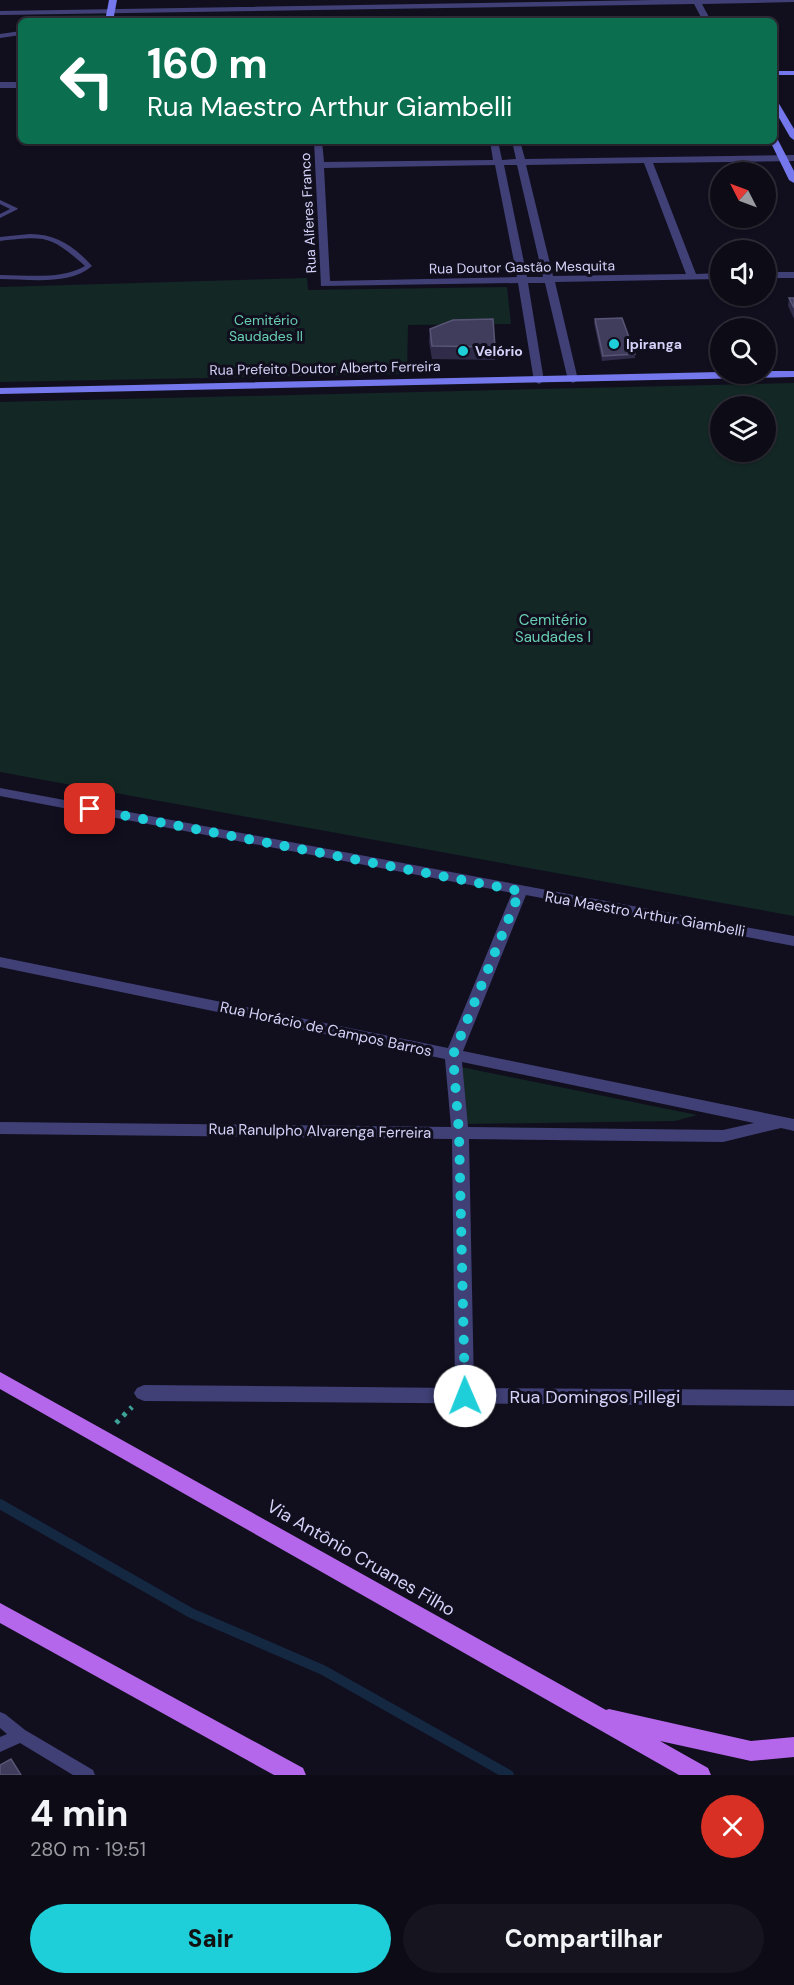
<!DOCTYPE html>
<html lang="pt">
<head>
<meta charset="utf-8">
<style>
	body { margin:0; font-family:"DM Sans",sans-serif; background:#16141f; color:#f1f3f6; height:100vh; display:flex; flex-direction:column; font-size:22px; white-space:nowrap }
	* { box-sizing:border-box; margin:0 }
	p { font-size:20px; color:#9a9ba1 }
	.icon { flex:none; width:33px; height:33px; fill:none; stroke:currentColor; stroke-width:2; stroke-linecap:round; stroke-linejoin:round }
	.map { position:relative; height:1775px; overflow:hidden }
	.side { display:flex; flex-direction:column; background:#0d0b16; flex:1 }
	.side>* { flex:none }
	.top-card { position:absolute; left:18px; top:18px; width:759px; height:126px; border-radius:9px; box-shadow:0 2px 4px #0004,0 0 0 2px #2d2b35; background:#0b6e4f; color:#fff; overflow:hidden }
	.needle { width:39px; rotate:312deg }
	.buttons { position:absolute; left:710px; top:162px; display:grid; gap:12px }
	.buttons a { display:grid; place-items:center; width:66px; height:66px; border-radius:50%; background:#0d0b16; box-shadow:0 2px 4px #0004,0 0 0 2px #2d2b35; font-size:30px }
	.pin { position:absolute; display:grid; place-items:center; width:51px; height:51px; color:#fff; margin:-26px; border-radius:12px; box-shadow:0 3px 9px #0006 }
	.me { position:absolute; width:66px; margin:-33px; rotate:359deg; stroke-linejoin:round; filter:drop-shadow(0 0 4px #0008) }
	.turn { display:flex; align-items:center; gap:21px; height:126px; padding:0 30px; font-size:27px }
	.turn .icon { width:78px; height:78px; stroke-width:2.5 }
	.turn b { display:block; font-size:42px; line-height:51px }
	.round { display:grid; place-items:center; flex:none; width:63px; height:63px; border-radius:32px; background:#16141f }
	.headline { display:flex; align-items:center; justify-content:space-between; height:102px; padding:0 30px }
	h1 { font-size:36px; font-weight:800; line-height:45px }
	.button { display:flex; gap:12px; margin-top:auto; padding:12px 30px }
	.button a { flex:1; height:69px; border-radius:36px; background:#1eced9; color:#111; font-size:24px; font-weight:800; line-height:69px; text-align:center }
	.button a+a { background:#16141f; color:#f1f3f6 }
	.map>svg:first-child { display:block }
	.green { fill:#132725; fill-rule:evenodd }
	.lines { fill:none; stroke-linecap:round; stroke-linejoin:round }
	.stream { stroke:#152842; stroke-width:10 }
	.path { stroke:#3da297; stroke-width:5; stroke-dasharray:4 6; stroke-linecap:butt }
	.lane { fill:#404077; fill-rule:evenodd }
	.street { fill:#404077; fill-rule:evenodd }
	.secondary { fill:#7578ec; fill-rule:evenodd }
	.primary { fill:#b467ea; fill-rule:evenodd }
	.wall { fill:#2f2b49 }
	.building { fill:#403d5c; stroke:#585475; stroke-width:1.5 }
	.route { stroke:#1eced9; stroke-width:10; stroke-dasharray:0 18 }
	.poi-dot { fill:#1eced9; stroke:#110f1e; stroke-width:2 }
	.labels { text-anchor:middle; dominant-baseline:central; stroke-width:6; stroke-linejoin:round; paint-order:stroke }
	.far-street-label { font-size:14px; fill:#d5d2f9; stroke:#110f1e }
	.far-park-label { font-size:14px; fill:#68ceb1; stroke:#110f1e }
	.far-poi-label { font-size:14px; font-weight:bold; fill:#d5d2f9; stroke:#110f1e; text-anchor:start }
	.park-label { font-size:15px; fill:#68ceb1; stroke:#110f1e }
	.street-label { font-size:15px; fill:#d5d2f9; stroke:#110f1e }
	.near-street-label { font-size:18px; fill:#d5d2f9; stroke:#110f1e }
</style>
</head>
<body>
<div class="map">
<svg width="794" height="1775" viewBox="0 0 794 1775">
	<rect width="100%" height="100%" fill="#110f1e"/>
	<g class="green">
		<path d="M105,15l-2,6h-68l3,-5z"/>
		<path d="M307,278l1,12 199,-3 4,37 -103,1 -1,49 -407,8v-95z"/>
		<path d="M794,383v533l-794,-144v-370zM720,406h45v46h-45z"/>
		<path d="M461,1067l236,48 -22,6 -209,3z"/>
	</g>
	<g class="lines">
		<path class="stream" d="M0,1504l191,109 132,57 186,105"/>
		<path class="path" d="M116,1423l16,-16"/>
		<g class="lane">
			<path d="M0,200l17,8 1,1 -18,9v-4l10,-5 -10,-5z"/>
			<path d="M30,234c27,0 45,13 62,32 -23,20 -64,13 -92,13v-4c27,0 61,5 85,-9 -35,-31 -40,-30 -85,-25v-4z"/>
			<path d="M0,1712l5,2 20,16 68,40 2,5h-22l-53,-32 -20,9v-15l7,-3 -7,-6z"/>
		</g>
		<g class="street">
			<path d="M654,0h140v2l-92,2 9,17h-8l-9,-17 -694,11v-4z"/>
			<path d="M21,31v4l-21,3v-4z"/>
			<rect x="0" y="82" width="21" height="6"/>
			<path d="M314,141h8l2,21 169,-2 -3,-19h8l4,19 14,-1 -4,-18h8l5,18 269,-4v6l-141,2 43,111 24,-1v6l-165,3 23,98 -5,3 -5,-3 -23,-97h-17l16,98 -5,3 -5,-3 -16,-98 -197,3zM644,163l42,111 -133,2 -27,-111zM495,165l22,112 -187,4 -6,-113zM504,165h13l26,112h-16z"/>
			<rect x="765" y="272" width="29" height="6"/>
			<path d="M0,788l794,148v10l-268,-51 -63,156 331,68v12l-13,-3 -58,14 -254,-3 5,249 320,2v16l-650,-5 -7,-3 -3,-5 3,-5 7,-3 311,3 -3,-249 -452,-5v-12l451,5 -6,-68 -445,-92v-10l448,91 64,-155 -512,-97zM462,1062l292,61 -31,7 -255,-3z"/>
		</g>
		<g class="secondary">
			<path d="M109,0h8l-4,21h-8z"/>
			<rect x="774" y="71" width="20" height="4"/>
			<path d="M774,99l4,3 16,27v11l-4,-3 -16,-28z"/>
			<path d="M774,137l4,3 16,31v12l-5,-3 -19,-39h4z"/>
			<path d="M765,371h29v6l-794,17v-6l720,-16 45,2z"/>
		</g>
		<g class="primary">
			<path d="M0,1372l606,338 3,-1 142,32 43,-4v20l-43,4 -91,-20 48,27 3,7h-32l-679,-386z"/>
			<path d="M0,1603l303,165 3,7h-32l-274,-152z"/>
		</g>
	</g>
	<g class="wall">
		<path d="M27,141h47v1l-47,2z"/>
		<path d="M789,298h5v21l-6,-13z"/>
		<path d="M595,319l40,35v4l-33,3 -8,-38z"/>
		<path d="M430,329l65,18v13l-63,-1 -3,-17z"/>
	</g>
	<g class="building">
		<path d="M789,298h5v10z"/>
		<path d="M622,318l13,36 -32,2 -8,-37z"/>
		<path d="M493,319l2,28 -63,-1 -2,-17 23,-9z"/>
		<path d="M11,1759l10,16h-21v-10z"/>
	</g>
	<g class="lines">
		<path class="route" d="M90,809l430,82 -67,164 6,78 6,263"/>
	</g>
	<g class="poi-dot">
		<circle cx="614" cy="344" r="6"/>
		<circle cx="463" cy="351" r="6"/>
	</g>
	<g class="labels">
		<g class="far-street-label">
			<text transform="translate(308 213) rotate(-93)">Rua Alferes Franco</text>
			<text transform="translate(522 267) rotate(-1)">Rua Doutor Gastão Mesquita</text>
			<text transform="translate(325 368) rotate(-1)">Rua Prefeito Doutor Alberto Ferreira</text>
		</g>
		<g class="far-park-label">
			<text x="266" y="320">Cemitério<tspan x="266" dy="16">Saudades II</tspan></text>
		</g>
		<g class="far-poi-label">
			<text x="626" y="344">Ipiranga</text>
			<text x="475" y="351">Velório</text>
		</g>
		<g class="park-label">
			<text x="553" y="620">Cemitério<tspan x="553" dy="17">Saudades I</tspan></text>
		</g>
		<g class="street-label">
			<text transform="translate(645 914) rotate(10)">Rua Maestro Arthur Giambelli</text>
			<text transform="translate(326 1029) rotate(12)">Rua Horácio de Campos Barros</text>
			<text transform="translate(320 1131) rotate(1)">Rua Ranulpho Alvarenga Ferreira</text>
		</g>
		<g class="near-street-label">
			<text x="595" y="1397">Rua Domingos Pillegi</text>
			<text transform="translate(361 1558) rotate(30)">Via Antônio Cruanes Filho</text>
		</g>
	</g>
</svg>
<div class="buttons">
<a><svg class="needle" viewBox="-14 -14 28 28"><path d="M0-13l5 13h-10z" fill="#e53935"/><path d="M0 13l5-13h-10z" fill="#9a9ba1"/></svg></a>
<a><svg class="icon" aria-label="sound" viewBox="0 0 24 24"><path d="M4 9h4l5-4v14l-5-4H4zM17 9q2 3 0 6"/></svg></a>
<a><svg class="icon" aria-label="search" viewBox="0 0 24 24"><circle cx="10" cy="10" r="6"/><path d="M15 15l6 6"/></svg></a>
<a><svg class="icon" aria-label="layers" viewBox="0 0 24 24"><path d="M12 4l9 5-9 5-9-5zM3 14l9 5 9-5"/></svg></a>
</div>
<div class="pin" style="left:90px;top:809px;background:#d93025"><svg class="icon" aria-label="arrive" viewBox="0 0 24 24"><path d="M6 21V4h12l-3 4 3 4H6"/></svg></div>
<svg class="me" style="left:465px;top:1396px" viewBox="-20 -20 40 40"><circle r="19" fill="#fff"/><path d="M0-13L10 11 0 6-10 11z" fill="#1eced9"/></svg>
<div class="top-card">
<div class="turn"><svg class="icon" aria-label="left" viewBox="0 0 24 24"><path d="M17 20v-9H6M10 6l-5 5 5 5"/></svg><div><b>160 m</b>Rua Maestro Arthur Giambelli</div></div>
</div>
</div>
<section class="side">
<div class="headline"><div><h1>4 min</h1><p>280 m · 19:51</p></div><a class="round" style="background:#d93025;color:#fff"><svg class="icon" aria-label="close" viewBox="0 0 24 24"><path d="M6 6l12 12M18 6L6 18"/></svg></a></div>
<div class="button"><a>Sair</a><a>Compartilhar</a></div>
</section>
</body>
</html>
